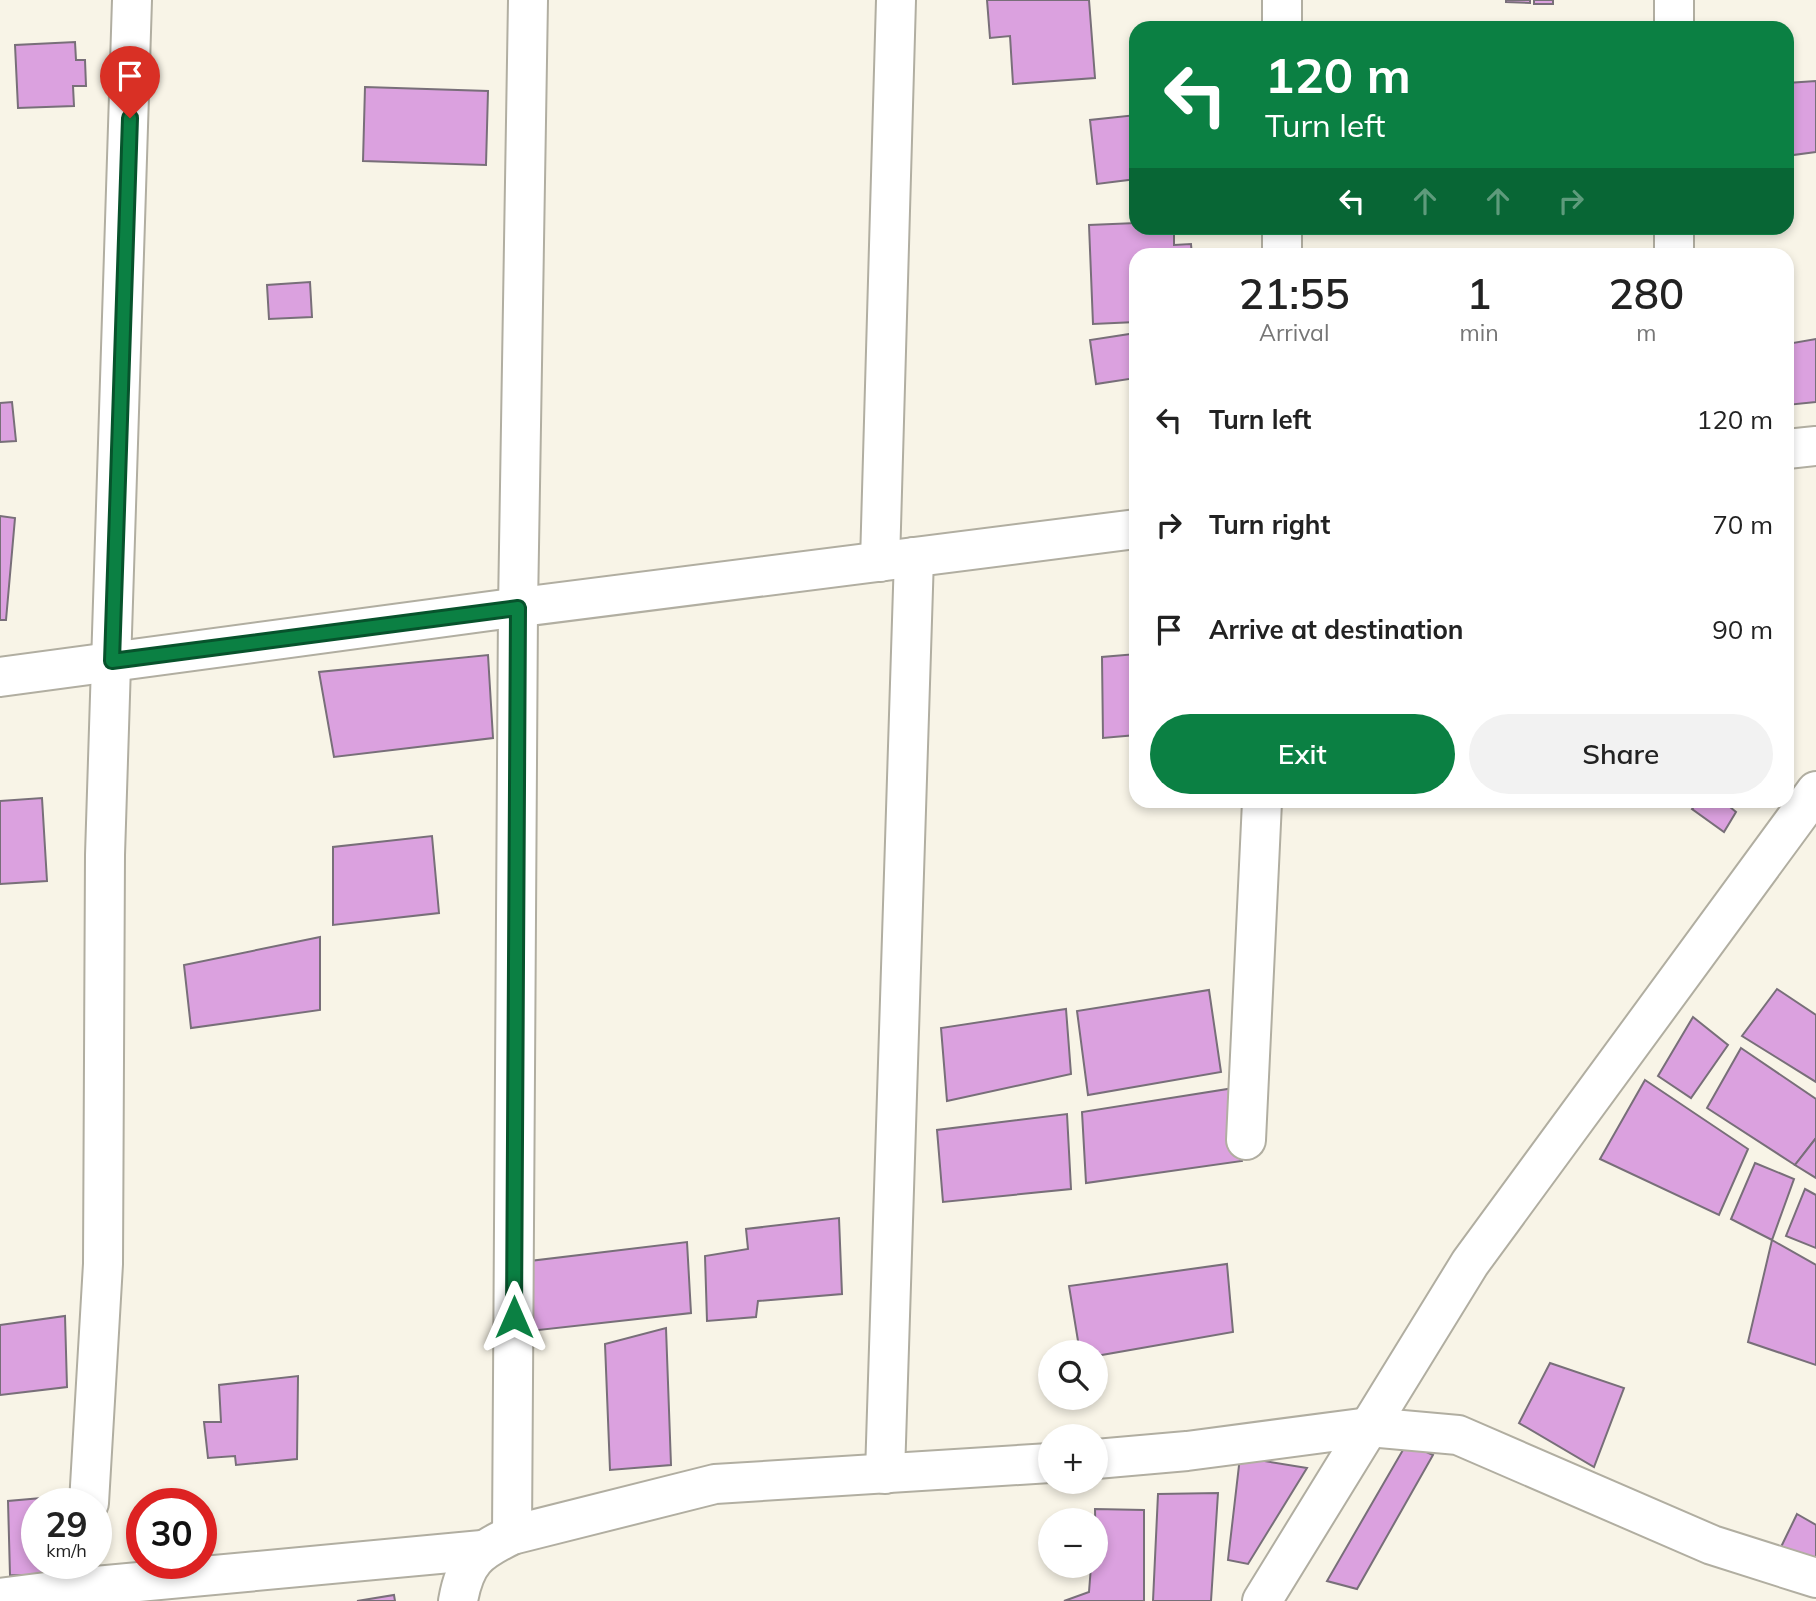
<!DOCTYPE html>
<html lang="en">
<head>
<meta charset="utf-8">
<style>
	body { margin:0; font-family:Mulish,sans-serif; background:#f2f2f2; color:#222; height:100vh; display:flex; flex-direction:column; font-size:26px; white-space:nowrap }
	* { box-sizing:border-box; margin:0 }
	p { font-size:23px; color:#767676 }
	.icon { flex:none; width:38px; height:38px; fill:none; stroke:currentColor; stroke-width:2; stroke-linecap:round; stroke-linejoin:round }
	.map { position:relative; flex:1; overflow:hidden }
	.side { position:absolute; left:1129px; top:248px; width:665px; height:560px; display:flex; flex-direction:column; background:#fff; border-radius:21px; box-shadow:0 4px 10px #0003 }
	.side>* { flex:none }
	.guide { position:absolute; left:1129px; top:21px; width:665px; height:214px; border-radius:21px; box-shadow:0 4px 10px #0003; background:#0b8043; color:#fff; overflow:hidden }
	.tools { position:absolute; left:1038px; top:1340px; display:grid; gap:14px }
	.tools a { display:grid; place-items:center; width:70px; height:70px; border-radius:50%; background:#fff; box-shadow:0 4px 10px #0003; font-size:35px }
	.speed { position:absolute; left:21px; top:1488px; display:flex; gap:14px; font-size:35px; font-weight:700; text-align:center }
	.speed>* { display:grid; place-content:center; width:91px; height:91px; border-radius:50%; background:#fff; box-shadow:0 4px 10px #0003; line-height:1 }
	.speed small { font-size:18px; font-weight:400 }
	.speed .limit { border:10px solid #d22; background:#fff; color:#111 }
	.pin { position:absolute; display:grid; place-items:center; width:60px; height:60px; color:#fff; margin:-72px -30px; border-radius:50% 50% 50% 0; rotate:-45deg; box-shadow:0 0 7px #0007 }
	.pin .icon { rotate:45deg }
	.me { position:absolute; width:77px; margin:-38px; rotate:0deg; stroke-linejoin:round; filter:drop-shadow(0 0 5px #0008) }
	.turn { display:flex; align-items:center; gap:24px; height:147px; padding:0 21px; font-size:32px }
	.turn .icon { width:91px; height:91px; stroke-width:2.5 }
	.turn b { display:block; font-size:49px; line-height:60px }
	.lanes { display:flex; align-items:center; height:66px; padding:0 21px; background:#0003; justify-content:center; gap:35px; direction:ltr }
	.lanes .off { opacity:.35 }
	.eta { display:flex; justify-content:space-evenly; align-items:center; height:119px; text-align:center }
	.eta b { font-size:42px; font-weight:600; line-height:49px }
	.action { display:flex; gap:14px; margin-top:auto; padding:14px 21px }
	.action a { flex:1; height:80px; border-radius:42px; background:#0b8043; color:#fff; font-size:28px; font-weight:600; line-height:80px; text-align:center }
	.action a+a { background:#f2f2f2; color:#222 }
	ul { padding:0; list-style:none }
	li { display:flex; align-items:center; gap:21px; height:105px; padding:0 21px }
	li div { flex:1 }
	li b { display:block; font-size:26px }
	li em { font-style:normal }
	.map>svg:first-child { display:block }
	.building { fill:#dba1df; stroke:#786f79; stroke-width:2 }
	.lines { fill:none; stroke-linecap:round; stroke-linejoin:round }
	.minor-casing { stroke:#b1aea1; stroke-width:42 }
	.minor { stroke:#fff; stroke-width:38 }
	.route-casing { stroke:#07532c; stroke-width:18 }
	.route { stroke:#0b8043; stroke-width:12 }
</style>
</head>
<body>
<div class="map">
<svg width="1816" height="1601" viewBox="0 0 1816 1601">
	<rect width="100%" height="100%" fill="#f8f4e7"/>
	<g class="building">
		<path d="M987,0h102l6,78 -82,6 -3,-48 -20,2z"/>
		<path d="M1506,0h24v3l-24,-1z"/>
		<rect x="1534" y="0" width="19" height="4"/>
		<path d="M75,42l1,18h9l1,26h-13l1,20 -56,2 -3,-63z"/>
		<path d="M1816,81v71l-23,3 -2,-21h-4v-51z"/>
		<path d="M365,87l123,4 -2,74 -123,-4z"/>
		<path d="M1136,115v64l-39,5 -7,-64z"/>
		<path d="M1136,223v5h38v17l17,-1 1,12h-56v66l-43,2 -4,-99z"/>
		<path d="M310,282l2,35 -43,2 -2,-34z"/>
		<path d="M1136,333v45l-40,6 -6,-44z"/>
		<path d="M1816,339v63l-29,3v-61z"/>
		<path d="M12,402l4,39 -16,1v-39z"/>
		<path d="M0,516l15,2 -9,102h-6z"/>
		<path d="M1136,654v81l-33,3 -1,-81z"/>
		<path d="M488,655l5,83 -159,19 -15,-85z"/>
		<path d="M42,798l5,83 -47,3v-83z"/>
		<path d="M1698,802h26l12,10 -12,20 -32,-23z"/>
		<path d="M432,836l7,77 -106,12v-78z"/>
		<path d="M320,937v73l-129,18 -7,-63z"/>
		<path d="M1777,989l39,26v67l-74,-46z"/>
		<path d="M1209,990l12,82 -133,23 -11,-84z"/>
		<path d="M1066,1009l5,65 -124,27 -6,-73z"/>
		<path d="M1693,1017l35,28 -37,53 -33,-22z"/>
		<path d="M1741,1048l75,51v39l-21,27 -88,-57z"/>
		<path d="M1645,1080l103,69 -29,66 -119,-56z"/>
		<path d="M1234,1088l8,73 -156,22 -4,-71z"/>
		<path d="M1067,1114l4,75 -128,13 -6,-72z"/>
		<path d="M1816,1138v40l-21,-13z"/>
		<path d="M1755,1163l39,16 -22,61 -41,-21z"/>
		<path d="M1805,1189l11,6v53l-30,-12z"/>
		<path d="M839,1218l3,76 -84,7 -2,16 -49,4 -2,-65 43,-7 -2,-20z"/>
		<path d="M1772,1240l44,25v100l-68,-23z"/>
		<path d="M687,1242l4,71 -161,18v-70z"/>
		<path d="M1227,1264l6,68 -137,24v-3h-16l-11,-67z"/>
		<path d="M65,1316l2,71 -67,8v-70z"/>
		<path d="M666,1328l5,137 -61,5 -5,-126z"/>
		<path d="M1550,1363l74,25 -30,79 -75,-44z"/>
		<path d="M298,1376l-1,83 -61,6 -1,-9 -27,2 -4,-36h17l-2,-37z"/>
		<path d="M1407,1443l26,12 -76,134 -30,-8z"/>
		<path d="M1240,1457l67,11 -59,96 -20,-4z"/>
		<path d="M1218,1493l-7,108h-58l5,-107z"/>
		<path d="M64,1496l1,7h-28v60h32l1,14 -60,-2 -2,-74z"/>
		<path d="M1095,1509l49,1v91h-80l25,-9 2,-26h5z"/>
		<path d="M1797,1514l19,11v33l-35,-11z"/>
		<path d="M394,1595l1,6h-38z"/>
	</g>
	<g class="lines">
		<defs>
			<g id="minor">
				<path d="M1282,0v28"/>
				<path d="M1674,28v-28"/>
				<path d="M1282,228v28"/>
				<path d="M1674,256v-28"/>
				<path d="M1787,449l29,-3"/>
				<path d="M880,562l16,-562"/>
				<path d="M0,677l490,-66 646,-82"/>
				<path d="M1246,1140l16,-338"/>
				<path d="M1096,1459l91,-8 182,-24 89,8 254,110 104,33"/>
				<path d="M885,1474l29,-917"/>
				<path d="M89,1503l14,-239 2,-409 27,-855"/>
				<path d="M512,1535l6,-927 10,-608"/>
				<path d="M0,1598l85,-11 397,-37"/>
				<path d="M458,1601c7,-40 19,-49 54,-66l203,-51 335,-21"/>
				<path d="M1262,1601l208,-338 346,-472"/>
			</g>
		</defs>
		<use href="#minor" class="minor-casing"/>
		<use href="#minor" class="minor"/>
	</g>
	<g class="lines">
		<defs>
			<path id="route" d="M130,118l-18,543 406,-53 -4,709"/>
		</defs>
		<use href="#route" class="route-casing"/>
		<use href="#route" class="route"/>
	</g>
</svg>
<div class="tools">
<a><svg class="icon" aria-label="search" viewBox="0 0 24 24"><circle cx="10" cy="10" r="6"/><path d="M15 15l6 6"/></svg></a>
<a>+</a>
<a>−</a>
</div>
<div class="speed"><div>29<small>km/h</small></div><div class="limit">30</div></div>
<div class="pin" style="left:130px;top:118px;background:#d93025"><svg class="icon" aria-label="arrive" viewBox="0 0 24 24"><path d="M6 21V4h12l-3 4 3 4H6"/></svg></div>
<svg class="me" style="left:514px;top:1317px" viewBox="-20 -20 40 40"><path d="M0-17L14 15 0 8-14 15z" fill="#0b8043" stroke="#fff" stroke-width="4"/></svg>
<div class="guide">
<div class="turn"><svg class="icon" aria-label="left" viewBox="0 0 24 24"><path d="M17 20v-9H6M10 6l-5 5 5 5"/></svg><div><b>120 m</b>Turn left</div></div>
<div class="lanes"><svg class="icon" aria-label="left" viewBox="0 0 24 24"><path d="M17 20v-9H6M10 6l-5 5 5 5"/></svg><svg class="icon off" aria-label="ahead" viewBox="0 0 24 24"><path d="M12 20V5M6 11l6-6 6 6"/></svg><svg class="icon off" aria-label="ahead" viewBox="0 0 24 24"><path d="M12 20V5M6 11l6-6 6 6"/></svg><svg class="icon off" aria-label="right" viewBox="0 0 24 24"><path d="M7 20v-9h11M14 6l5 5-5 5"/></svg></div>
</div>
<section class="side">
<div class="eta">
<div><b>21:55</b><p>Arrival</p></div>
<div><b>1</b><p>min</p></div>
<div><b>280</b><p>m</p></div>
</div>
<ul>
<li><svg class="icon" aria-label="left" viewBox="0 0 24 24"><path d="M17 20v-9H6M10 6l-5 5 5 5"/></svg><div><b>Turn left</b></div><em>120 m</em></li>
<li><svg class="icon" aria-label="right" viewBox="0 0 24 24"><path d="M7 20v-9h11M14 6l5 5-5 5"/></svg><div><b>Turn right</b></div><em>70 m</em></li>
<li><svg class="icon" aria-label="arrive" viewBox="0 0 24 24"><path d="M6 21V4h12l-3 4 3 4H6"/></svg><div><b>Arrive at destination</b></div><em>90 m</em></li>
</ul>
<div class="action"><a>Exit</a><a>Share</a></div>
</section>
</div>
</body>
</html>
